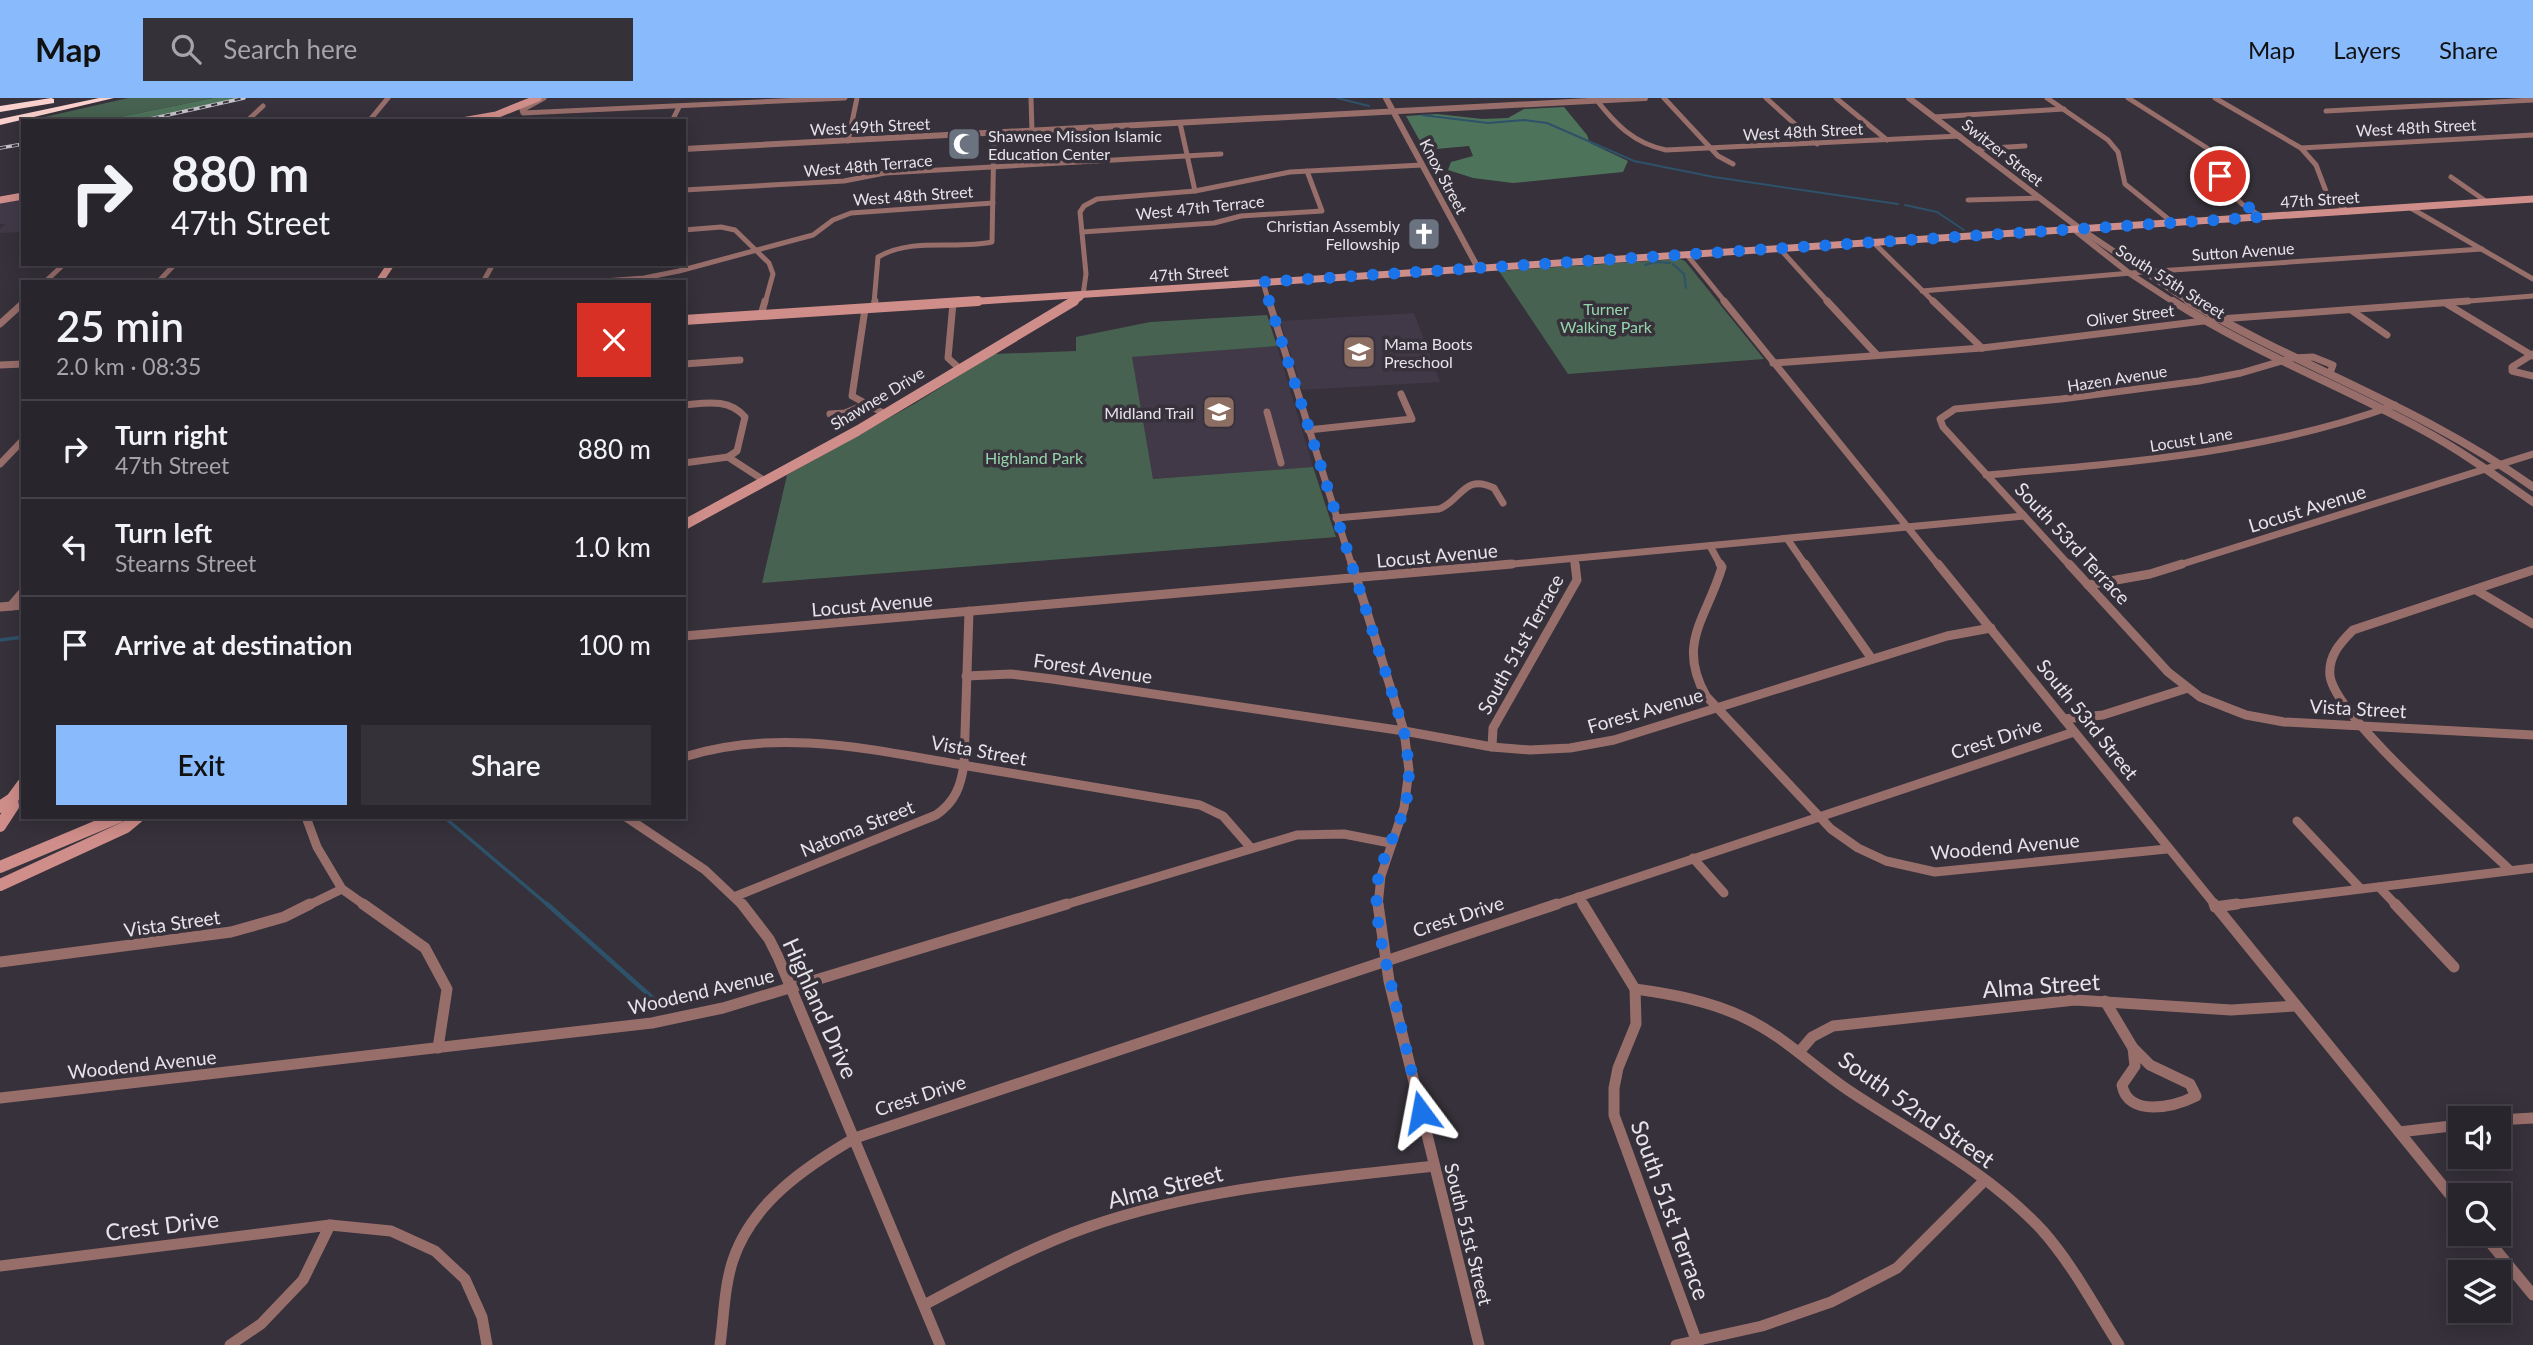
<!DOCTYPE html>
<html lang="en">
<head>
<meta charset="utf-8">
<style>
	body { margin:0; font-family:Lato,sans-serif; background:#343138; color:#f1f3f6; height:100vh; display:flex; flex-direction:column; font-size:26px; white-space:nowrap }
	* { box-sizing:border-box; margin:0 }
	p { font-size:23px; color:#a5a5a9 }
	.icon { flex:none; width:38px; height:38px; fill:none; stroke:currentColor; stroke-width:2; stroke-linecap:round; stroke-linejoin:round }
	.map { position:relative; flex:1; overflow:hidden }
	.details { position:absolute; left:21px; top:182px; width:665px; height:539px; display:flex; flex-direction:column; background:#28252c; border-radius:0px; box-shadow:0 4px 18px #0003,0 0 0 2px #444248 }
	.details>* { flex:none }
	.hud { position:absolute; left:21px; top:21px; width:665px; height:147px; border-radius:0px; box-shadow:0 4px 18px #0003,0 0 0 2px #444248; background:#28252c; color:#f1f3f6; overflow:hidden }
	.buttons { position:absolute; left:2448px; top:1008px; display:grid; gap:14px }
	.buttons a { display:grid; place-items:center; width:63px; height:63px; border-radius:0px; background:#28252c; box-shadow:0 4px 18px #0003,0 0 0 2px #444248; font-size:35px }
	.pin { position:absolute; display:grid; place-items:center; width:60px; height:60px; color:#fff; margin:-30px; border:4px solid #fff; border-radius:50%; box-shadow:0 2px 7px #0007 }
	.me { position:absolute; width:77px; margin:-38px; rotate:347deg; stroke-linejoin:round; filter:drop-shadow(0 0 5px #0008) }
	.turn { display:flex; align-items:center; gap:24px; height:147px; padding:0 35px; font-size:32px }
	.turn .icon { width:91px; height:91px; stroke-width:2.5 }
	.turn b { display:block; font-size:49px; line-height:60px }
	.round { display:grid; place-items:center; flex:none; width:74px; height:74px; border-radius:0px; background:#343138 }
	.headline { display:flex; align-items:center; justify-content:space-between; height:119px; padding:0 35px }
	h1 { font-size:42px; font-weight:600; line-height:52px }
	.cta { display:flex; gap:14px; margin-top:auto; padding:14px 35px }
	.cta a { flex:1; height:80px; border-radius:0px; background:#88bafc; color:#111; font-size:28px; font-weight:600; line-height:80px; text-align:center }
	.cta a+a { background:#343138; color:#f1f3f6 }
	ul { padding:0; list-style:none }
	li { display:flex; align-items:center; gap:21px; height:98px; padding:0 35px; border-top:2px solid #444248 }
	li div { flex:1 }
	li b { display:block; font-size:26px }
	li em { font-style:normal }
	header { display:flex; align-items:center; gap:42px; box-sizing:border-box; height:98px; padding:0 35px; background:#88bafc; color:#111 }
	header strong { font-size:33px }
	nav { display:flex; gap:38px; margin-inline-start:auto; font-size:24px }
	.search { width:490px; height:63px; background:#343138; display:flex; align-items:center; gap:18px; box-sizing:border-box; padding:0 24px; border-radius:0px; color:#a5a5a9; font-size:26px }
	.map>svg:first-child { display:block }
	.built { fill:#413947 }
	.green { fill:#476250 }
	.forest { fill:#4e735b }
	.lines { fill:none; stroke-linecap:round; stroke-linejoin:round }
	.stream-far2 { stroke:#2e526a; stroke-width:2 }
	.stream-far1 { stroke:#2e526a; stroke-width:3.5 }
	.stream { stroke:#2e526a; stroke-width:4.5 }
	.minor-far3 { stroke:#986e6b; stroke-width:5 }
	.minor-far2 { stroke:#986e6b; stroke-width:7 }
	.minor-far1 { stroke:#986e6b; stroke-width:9 }
	.minor { stroke:#986e6b; stroke-width:11 }
	.tertiary-far1 { stroke:#986e6b; stroke-width:6 }
	.tertiary { stroke:#986e6b; stroke-width:8 }
	.secondary-far2 { stroke:#d08e8a; stroke-width:7 }
	.secondary-far1 { stroke:#d08e8a; stroke-width:10 }
	.secondary { stroke:#d08e8a; stroke-width:12 }
	.motorway { fill:#fad1cd; fill-rule:evenodd }
	.rail-casing { stroke:#c6c3c9; stroke-width:3.5 }
	.rail { stroke:#36313a; stroke-width:2; stroke-dasharray:6; stroke-linecap:butt }
	.route { stroke:#1a73e8; stroke-width:12; stroke-dasharray:0 21.6 }
	.labels { text-anchor:middle; dominant-baseline:central; stroke-width:7; stroke-linejoin:round; paint-order:stroke }
	.far-street-label { font-size:16px; fill:#e6e3e9; stroke:#36313a }
	.far-poi-label { font-size:16px; fill:#e6e3e9; stroke:#36313a; text-anchor:start }
	.far-park-label { font-size:16px; fill:#95d5ab; stroke:#36313a }
	.street-label { font-size:19px; fill:#e6e3e9; stroke:#36313a }
	.near-street-label { font-size:23px; fill:#e6e3e9; stroke:#36313a }
</style>
</head>
<body>
<header>
<strong>Map</strong>
<div class="search"><svg class="icon" aria-label="search" viewBox="0 0 24 24"><circle cx="10" cy="10" r="6"/><path d="M15 15l6 6"/></svg>Search here</div>
<nav><a>Map</a><a>Layers</a><a>Share</a></nav>
</header>
<div class="map">
<svg width="2533" height="1247" viewBox="0 0 2533 1247">
	<rect width="100%" height="100%" fill="#36313a"/>
	<g class="built">
		<path d="M23,99v35l-23,1v-4l5,-5h-5v-23z"/>
		<path d="M1414,215l26,69 -138,8 -22,-69z"/>
		<path d="M1277,248l36,121 -160,12 -22,-122z"/>
	</g>
	<g class="green">
		<path d="M128,0h85l-113,23h-73z"/>
		<path d="M1680,161l5,2 79,98 -196,15 -69,-103z"/>
		<path d="M1267,217l10,31 -145,11 21,122 160,-12 23,70 -574,46 25,-108 127,-71 80,-50 82,-3v-14l74,-15z"/>
	</g>
	<g class="forest">
		<path d="M213,0h26l-104,23h-35z"/>
		<path d="M1564,9l23,28 3,8 38,18 -5,11 -110,11 -40,-5 -25,-8 3,-8 22,-6 -4,-10 -44,4 -19,-34 31,-2 45,5 26,-1 16,-9z"/>
	</g>
	<g class="lines">
		<g class="stream-far2">
			<path d="M1337,0l32,8"/>
			<path d="M1422,17l66,8 36,-3 23,3 87,38 80,16 184,27"/>
			<path d="M1905,107l32,7 27,18"/>
			<path d="M1673,166l11,10 2,14"/>
			<path d="M1645,167l10,-3 15,1"/>
		</g>
		<g class="stream-far1">
			<path d="M0,542l23,-3"/>
			<path d="M444,719l105,89"/>
		</g>
		<path class="stream" d="M547,806l109,97"/>
		<g class="minor-far3">
			<path d="M544,0l-22,12 1,3 322,-15"/>
			<path d="M1031,0l1,33"/>
			<path d="M1595,0c20,26 38,45 71,52l294,-14"/>
			<path d="M1664,0l54,58 15,8"/>
			<path d="M1766,0l51,46"/>
			<path d="M1836,0l51,42"/>
			<path d="M2047,0l61,42 10,12 7,32 47,38"/>
			<path d="M2128,0l79,50 10,12 6,25 19,19 20,13"/>
			<path d="M2215,0l86,50 15,17 11,29 21,18"/>
			<path d="M2326,13l207,-11"/>
			<path d="M1934,19l130,-8"/>
			<path d="M247,23l16,-15"/>
			<path d="M369,23l19,-23"/>
			<path d="M672,23l7,-14"/>
			<path d="M1180,25l15,68"/>
			<path d="M848,43l9,-43"/>
			<path d="M2301,50l232,-13"/>
			<path d="M1976,51l49,-3"/>
			<path d="M2451,79l36,25"/>
			<path d="M684,92l160,-9 41,-8 336,-19"/>
			<path d="M1968,102l72,-2"/>
			<path d="M2409,109l124,72"/>
			<path d="M684,132l37,-3 14,3 34,33 4,11 -8,29"/>
			<path d="M1082,134l132,-9 27,-7 81,-5 -15,-40"/>
			<path d="M1874,145l61,60"/>
			<path d="M1780,151l49,54"/>
			<path d="M1687,157l39,48"/>
			<path d="M45,184l19,-18"/>
			<path d="M158,184l17,-18"/>
			<path d="M483,184l10,-18"/>
			<path d="M590,184l54,-4 35,-7 134,-36 20,-15 18,-7 142,-10"/>
			<path d="M1263,184l6,21"/>
			<path d="M1922,193l221,-19 339,-23"/>
			<path d="M1083,197l3,-21 -6,-62 4,-6 13,-7 98,-8 95,-19 132,-7"/>
			<path d="M874,205l4,-46c34,-20 77,-7 114,-15l2,-109"/>
			<path d="M2444,205l89,-7"/>
		</g>
		<g class="minor-far2">
			<path d="M1269,203l83,265"/>
			<path d="M1724,203l215,265"/>
			<path d="M1827,203l50,54"/>
			<path d="M1933,203l49,47"/>
			<path d="M953,205l-5,55 12,11"/>
			<path d="M2447,206l86,52"/>
			<path d="M874,210l1,-7"/>
			<path d="M865,211l-13,87 33,18"/>
			<path d="M2351,212l36,25"/>
			<path d="M761,217l4,-14"/>
			<path d="M0,226l23,-21"/>
			<path d="M2533,256l-21,13v4l21,5"/>
			<path d="M1773,265l209,-15 238,-29 248,-18"/>
			<path d="M684,266l56,-4"/>
			<path d="M0,267l23,-1"/>
			<path d="M684,307c22,-2 45,-7 61,12l-8,34 -9,6 37,24"/>
			<path d="M1267,314l14,51"/>
			<path d="M830,316l15,-1 19,-8"/>
			<path d="M1308,332l104,-11 -11,-25"/>
			<path d="M684,365l44,-6"/>
			<path d="M0,366l23,-24"/>
			<path d="M1986,377c137,-12 279,-22 409,-70"/>
			<path d="M1336,420l103,-9c22,-8 25,-36 55,-21l9,15"/>
			<path d="M1788,442l18,26"/>
			<path d="M1710,448l11,20"/>
			<path d="M1573,461l3,7"/>
			<path d="M1492,468l532,-50"/>
			<path d="M2070,468l-127,-139 -3,-8 15,-10 106,-10 138,-18 42,-8 51,-15 21,-1 20,8 -3,8"/>
			<path d="M2176,468l357,-112"/>
		</g>
		<g class="minor-far1">
			<path d="M1352,466l52,167 5,39 -5,38 -23,68 -3,30"/>
			<path d="M1720,466l2,3c-15,51 -46,76 -16,129l125,133 27,19 28,13 49,11 232,-23"/>
			<path d="M1805,466l67,95"/>
			<path d="M1938,466l278,342"/>
			<path d="M2069,466l99,108 32,25 46,18 38,7 249,13"/>
			<path d="M2088,487l62,-11 32,-10"/>
			<path d="M2476,492l57,34"/>
			<path d="M11,508l12,-14"/>
			<path d="M0,509l23,-2"/>
			<path d="M684,538l828,-72"/>
			<path d="M966,578l45,-2 41,5 352,52 88,16 38,3 40,-2 44,-8 333,-104 44,-8"/>
			<path d="M2064,621l39,-4 85,-27"/>
			<path d="M1492,649l1,-19 84,-148 -2,-16"/>
			<path d="M684,659c95,-30 189,-7 284,9 78,13 155,26 232,39l23,11 28,32"/>
			<path d="M306,719l11,30 25,42 24,17"/>
			<path d="M626,719l79,53 38,36"/>
			<path d="M2297,723l63,67"/>
			<path d="M1693,760l31,35"/>
			<path d="M2510,772c-36,-35 -174,-152 -180,-194 -2,-20 10,-33 23,-46l180,-60"/>
			<path d="M2379,789l18,19"/>
			<path d="M734,799l202,-82c19,-13 25,-29 28,-51l5,-153"/>
			<path d="M1578,799l6,9"/>
			<path d="M307,808l35,-17"/>
			<path d="M1061,808l236,-71 47,-1 46,9"/>
			<path d="M1552,808l522,-174"/>
			<path d="M2223,808l310,-38"/>
		</g>
		<g class="minor">
			<path d="M363,806l62,44 22,41 -9,59"/>
			<path d="M742,806l27,35 9,18 162,388"/>
			<path d="M1378,806l11,77 90,364"/>
			<path d="M1583,806l52,85 1,35 -18,44 -4,20v27l84,230"/>
			<path d="M2214,806l246,303"/>
			<path d="M2395,806l59,63"/>
			<path d="M2215,809l22,-3"/>
			<path d="M0,864l231,-30 53,-15 26,-13"/>
			<path d="M1635,891c37,5 74,12 108,28 41,19 68,48 105,73 66,44 139,81 194,140 31,35 52,76 77,115"/>
			<path d="M2105,903l28,47"/>
			<path d="M2133,950l17,17 40,19 6,12c-22,11 -68,22 -74,-11l13,-19z"/>
			<path d="M1800,953l12,-14 21,-11 242,-26 156,10 64,-4"/>
			<path d="M0,1000l652,-75 71,-15 344,-104"/>
			<path d="M2499,1022l34,-2"/>
			<path d="M2399,1034l61,-7"/>
			<path d="M2483,1136l50,61"/>
			<path d="M0,1168l330,-41 61,6 44,20 30,28 17,38 5,28"/>
			<path d="M924,1207c53,-28 107,-58 164,-78 111,-39 230,-48 346,-61"/>
			<path d="M230,1247l31,-21 42,-44 27,-55"/>
			<path d="M720,1247c4,-28 4,-58 13,-85 19,-57 72,-93 122,-122l702,-234"/>
			<path d="M1676,1247l86,-19 69,-24 66,-34 88,-88"/>
		</g>
		<g class="tertiary-far1">
			<path d="M1386,0l92,170"/>
			<path d="M1909,0l170,130 112,75"/>
			<path d="M684,51l961,-51"/>
			<path d="M2079,130l-2,4 52,41 46,30"/>
		</g>
		<g class="tertiary">
			<path d="M2173,203c78,50 166,84 248,128 39,21 75,47 112,73"/>
			<path d="M2188,203c115,68 235,107 345,186"/>
		</g>
		<g class="secondary-far2">
			<path d="M462,23l34,-6 42,-17"/>
			<path d="M0,102l23,-4"/>
			<path d="M379,184l12,-18"/>
			<path d="M951,205l1582,-104"/>
			<path d="M1071,205l9,-6"/>
		</g>
		<g class="secondary-far1">
			<path d="M684,222l294,-19"/>
			<path d="M684,427l173,-94 217,-130"/>
		</g>
		<g class="secondary">
			<path d="M0,709l12,-8 11,-15"/>
			<path d="M0,728l13,-20 -1,-7"/>
			<path d="M0,769l119,-50"/>
			<path d="M0,787l126,-58 12,-10"/>
		</g>
		<g class="motorway">
			<path d="M51,0l3,1v4l-54,9v-6z"/>
			<path d="M99,0h15l-114,27v-6z"/>
		</g>
		<defs>
			<g id="rail">
				<path d="M141,23l103,-23"/>
				<path d="M0,50l23,-4"/>
			</g>
		</defs>
		<use href="#rail" class="rail-casing"/>
		<use href="#rail" class="rail"/>
	</g>
	<g class="lines">
		<path class="route" d="M1421,1014c-9,-40 -19,-80 -28,-120 -8,-34 -19,-72 -16,-106 3,-24 15,-44 23,-66 13,-30 9,-58 4,-89l-141,-449 999,-65 -31,-23 -11,-18"/>
	</g>
	<defs>
		<symbol id="mosque-square" viewBox="-11 -11 22 22"><rect x="-9" y="-9" width="18" height="18" rx="4" fill="#6b7280" stroke="#36313a"/><path d="M3.5-4.9A6 6 0 1 0 3.5 4.9A5 5 0 1 1 3.5-4.9Z" fill="#fff"/></symbol>
		<symbol id="church-square" viewBox="-11 -11 22 22"><rect x="-9" y="-9" width="18" height="18" rx="4" fill="#6b7280" stroke="#36313a"/><path d="M-1.2-6h2.4v3.5h3.3v2.4h-3.3V6h-2.4V-.1h-3.3v-2.4h3.3Z" fill="#fff"/></symbol>
		<symbol id="school-square" viewBox="-11 -11 22 22"><rect x="-9" y="-9" width="18" height="18" rx="4" fill="#8d6e63" stroke="#36313a"/><path d="M0-5L7-2L0 1L-7-2ZM-4 1L0 2.5L4 1V4Q0 6-4 4Z" fill="#fff"/></symbol>
	</defs>
	<g fill-rule="evenodd">
		<use href="#mosque-square" x="945" y="27" width="38" height="38"/>
		<use href="#church-square" x="1405" y="117" width="38" height="38"/>
		<use href="#school-square" x="1340" y="235" width="38" height="38"/>
		<use href="#school-square" x="1200" y="295" width="38" height="38"/>
	</g>
	<g class="labels">
		<g class="far-street-label">
			<text transform="translate(870 28) rotate(-3)">West 49th Street</text>
			<text transform="translate(2416 29) rotate(-3)">West 48th Street</text>
			<text transform="translate(1803 33) rotate(-3)">West 48th Street</text>
			<text transform="translate(2003 54) rotate(38)">Switzer Street</text>
			<text transform="translate(868 67) rotate(-5)">West 48th Terrace</text>
			<text transform="translate(1444 78) rotate(62)">Knox Street</text>
			<text transform="translate(913 97) rotate(-4)">West 48th Street</text>
			<text transform="translate(2320 101) rotate(-4)">47th Street</text>
			<text transform="translate(1200 109) rotate(-6)">West 47th Terrace</text>
			<text transform="translate(2243 153) rotate(-4)">Sutton Avenue</text>
			<text transform="translate(1189 175) rotate(-4)">47th Street</text>
			<text transform="translate(2171 183) rotate(32)">South 55th Street</text>
			<text transform="translate(2130 217) rotate(-7)">Oliver Street</text>
			<text transform="translate(2117 280) rotate(-9)">Hazen Avenue</text>
			<text transform="translate(877 300) rotate(-31)">Shawnee Drive</text>
			<text transform="translate(2191 341) rotate(-9)">Locust Lane</text>
		</g>
		<g class="far-poi-label">
			<text x="988" y="37">Shawnee Mission Islamic<tspan x="988" dy="18">Education Center</tspan></text>
			<text x="1400" y="127" text-anchor="end">Christian Assembly<tspan x="1400" dy="18">Fellowship</tspan></text>
			<text x="1384" y="245">Mama Boots<tspan x="1384" dy="18">Preschool</tspan></text>
			<text x="1194" y="314" text-anchor="end">Midland Trail</text>
		</g>
		<g class="far-park-label">
			<text x="1606" y="210">Turner<tspan x="1606" dy="18">Walking Park</tspan></text>
			<text x="1034" y="359">Highland Park</text>
		</g>
		<g class="street-label">
			<text transform="translate(2307 410) rotate(-17)">Locust Avenue</text>
			<text transform="translate(2073 445) rotate(47)">South 53rd Terrace</text>
			<text transform="translate(1437 457) rotate(-5)">Locust Avenue</text>
			<text transform="translate(872 506) rotate(-5)">Locust Avenue</text>
			<text transform="translate(1520 546) rotate(-61)">South 51st Terrace</text>
			<text transform="translate(1093 570) rotate(8)">Forest Avenue</text>
			<text transform="translate(2358 610) rotate(3)">Vista Street</text>
			<text transform="translate(1645 612) rotate(-16)">Forest Avenue</text>
			<text transform="translate(2088 621) rotate(51)">South 53rd Street</text>
			<text transform="translate(1996 640) rotate(-18)">Crest Drive</text>
			<text transform="translate(979 652) rotate(10)">Vista Street</text>
			<text transform="translate(857 730) rotate(-22)">Natoma Street</text>
			<text transform="translate(2005 748) rotate(-5)">Woodend Avenue</text>
			<text transform="translate(1458 818) rotate(-18)">Crest Drive</text>
			<text transform="translate(172 825) rotate(-8)">Vista Street</text>
			<text transform="translate(701 893) rotate(-13)">Woodend Avenue</text>
			<text transform="translate(142 966) rotate(-6)">Woodend Avenue</text>
			<text transform="translate(920 997) rotate(-18)">Crest Drive</text>
			<text transform="translate(1469 1136) rotate(76)">South 51st Street</text>
		</g>
		<g class="near-street-label">
			<text transform="translate(2041 887) rotate(-4)">Alma Street</text>
			<text transform="translate(821 910) rotate(66)">Highland Drive</text>
			<text transform="translate(1917 1011) rotate(35)">South 52nd Street</text>
			<text transform="translate(1165 1088) rotate(-14)">Alma Street</text>
			<text transform="translate(1671 1112) rotate(70)">South 51st Terrace</text>
			<text transform="translate(162 1127) rotate(-7)">Crest Drive</text>
		</g>
	</g>
</svg>
<div class="buttons">
<a><svg class="icon" aria-label="sound" viewBox="0 0 24 24"><path d="M4 9h4l5-4v14l-5-4H4zM17 9q2 3 0 6"/></svg></a>
<a><svg class="icon" aria-label="search" viewBox="0 0 24 24"><circle cx="10" cy="10" r="6"/><path d="M15 15l6 6"/></svg></a>
<a><svg class="icon" aria-label="layers" viewBox="0 0 24 24"><path d="M12 4l9 5-9 5-9-5zM3 14l9 5 9-5"/></svg></a>
</div>
<div class="pin" style="left:2220px;top:78px;background:#d93025"><svg class="icon" aria-label="arrive" viewBox="0 0 24 24"><path d="M6 21V4h12l-3 4 3 4H6"/></svg></div>
<svg class="me" style="left:1421px;top:1014px" viewBox="-20 -20 40 40"><path d="M0-17L14 15 0 8-14 15z" fill="#1a73e8" stroke="#fff" stroke-width="4"/></svg>
<div class="hud">
<div class="turn"><svg class="icon" aria-label="right" viewBox="0 0 24 24"><path d="M7 20v-9h11M14 6l5 5-5 5"/></svg><div><b>880 m</b>47th Street</div></div>
</div>
<section class="details">
<div class="headline"><div><h1>25 min</h1><p>2.0 km · 08:35</p></div><a class="round" style="background:#d93025;color:#fff"><svg class="icon" aria-label="close" viewBox="0 0 24 24"><path d="M6 6l12 12M18 6L6 18"/></svg></a></div>
<ul>
<li><svg class="icon" aria-label="right" viewBox="0 0 24 24"><path d="M7 20v-9h11M14 6l5 5-5 5"/></svg><div><b>Turn right</b><p>47th Street</p></div><em>880 m</em></li>
<li><svg class="icon" aria-label="left" viewBox="0 0 24 24"><path d="M17 20v-9H6M10 6l-5 5 5 5"/></svg><div><b>Turn left</b><p>Stearns Street</p></div><em>1.0 km</em></li>
<li><svg class="icon" aria-label="arrive" viewBox="0 0 24 24"><path d="M6 21V4h12l-3 4 3 4H6"/></svg><div><b>Arrive at destination</b></div><em>100 m</em></li>
</ul>
<div class="cta"><a>Exit</a><a>Share</a></div>
</section>
</div>
</body>
</html>
